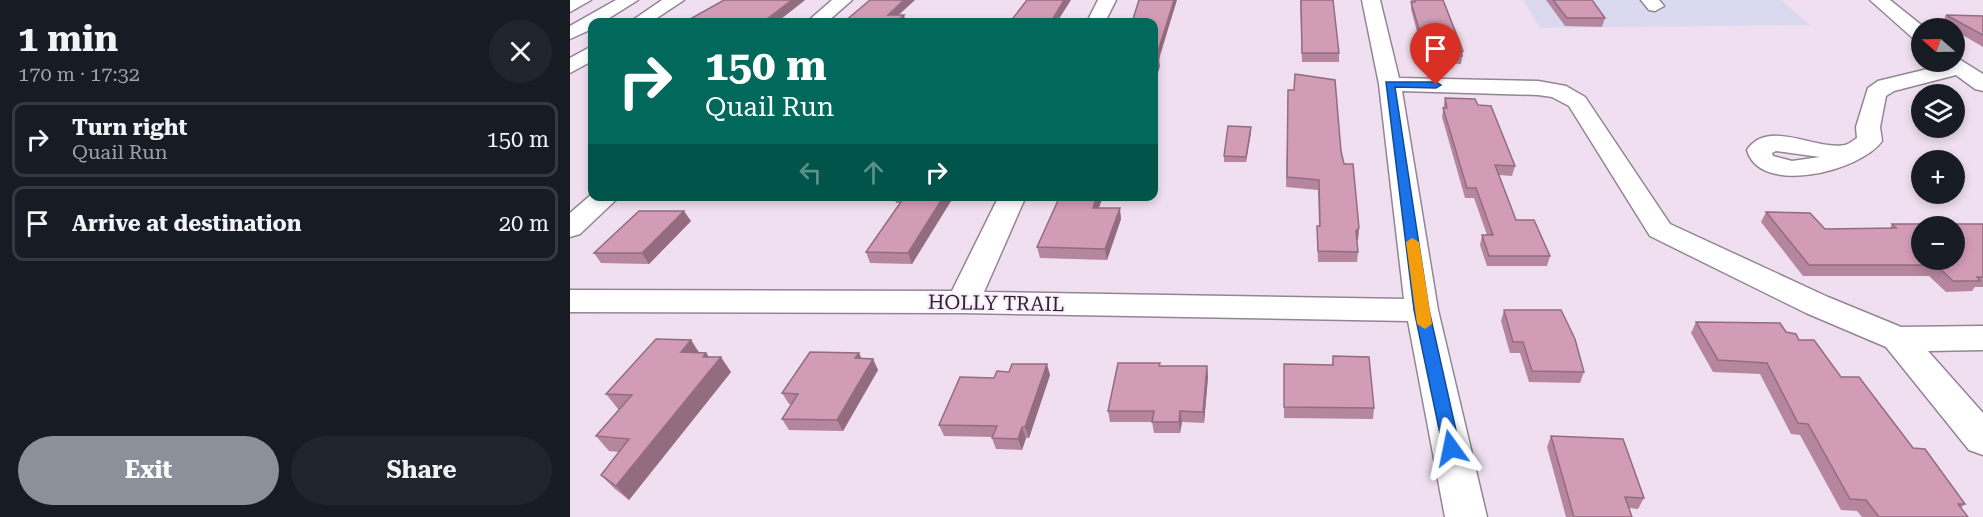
<!DOCTYPE html>
<html lang="en">
<head>
<meta charset="utf-8">
<style>
	body { margin:0; font-family:"Roboto Serif",serif; background:#20242c; color:#f1f3f6; height:100vh; display:flex; flex-direction:column; font-size:22px; white-space:nowrap }
	* { box-sizing:border-box; margin:0 }
	p { font-size:20px; color:#9ea1a6 }
	.icon { flex:none; width:33px; height:33px; fill:none; stroke:currentColor; stroke-width:2; stroke-linecap:round; stroke-linejoin:round }
	.map { position:relative; flex:1; overflow:hidden }
	.side { display:flex; flex-direction:column; background:#171b24; width:570px }
	.side>* { flex:none }
	.hud { position:absolute; left:18px; top:18px; width:570px; height:183px; border-radius:12px; box-shadow:0 3px 9px #0003; background:#00695c; color:#fff; overflow:hidden }
	.needle { width:39px; rotate:290deg }
	.fabs { position:absolute; left:1341px; top:18px; display:grid; gap:12px }
	.fabs a { display:grid; place-items:center; width:54px; height:54px; border-radius:50%; background:#171b24; box-shadow:0 3px 9px #0003; font-size:30px }
	.pin { position:absolute; display:grid; place-items:center; width:51px; height:51px; color:#fff; margin:-62px -26px; border-radius:50% 50% 50% 0; rotate:-45deg; box-shadow:0 0 6px #0007 }
	.pin .icon { rotate:45deg }
	.me { position:absolute; width:66px; margin:-33px; rotate:348deg; stroke-linejoin:round; filter:drop-shadow(0 0 4px #0008) }
	.turn { display:flex; align-items:center; gap:21px; height:126px; padding:0 18px; font-size:27px }
	.turn .icon { width:78px; height:78px; stroke-width:2.5 }
	.turn b { display:block; font-size:42px; line-height:51px }
	.lanes { display:flex; align-items:center; height:57px; padding:0 18px; background:#0003; justify-content:center; gap:30px; direction:ltr }
	.lanes .off { opacity:.35 }
	.round { display:grid; place-items:center; flex:none; width:63px; height:63px; border-radius:32px; background:#20242c }
	.headline { display:flex; align-items:center; justify-content:space-between; height:102px; padding:0 18px }
	h1 { font-size:36px; font-weight:700; line-height:45px }
	.cta { display:flex; gap:12px; margin-top:auto; padding:12px 18px }
	.cta a { flex:1; height:69px; border-radius:36px; background:#8c9099; color:#fff; font-size:24px; font-weight:700; line-height:69px; text-align:center }
	.cta a+a { background:#20242c; color:#f1f3f6 }
	ul { padding:0; list-style:none }
	li { display:flex; align-items:center; gap:18px; height:75px; margin:0 12px 9px; padding:0 6px; border:3px solid #363941; border-radius:12px }
	li div { flex:1 }
	li b { display:block; font-size:22px }
	li em { font-style:normal }
	main { display:flex; flex:1; min-height:0 }
	.map>svg:first-child { display:block }
	.industrial { fill:#dbd9ef }
	.lines { fill:none; stroke-linecap:round; stroke-linejoin:round }
	.minor-casing { stroke:#938595; stroke-width:3 }
	.minor { fill:#fff; fill-rule:evenodd }
	.wall { fill:#b5869d }
	.shaded-wall { fill:#936d7f }
	.building { fill:#d29cb6; stroke:#936d7f; stroke-width:1.5; fill-rule:evenodd }
	.route { fill:#1a73e8; stroke:#114b97; stroke-width:1.5 }
	.slow { fill:#f59e0b }
	.labels { text-anchor:middle; dominant-baseline:central; stroke-width:4.5; stroke-linejoin:round; paint-order:stroke }
	.street-label { font-size:20px; fill:#2c262c; stroke:#fcedfe }
</style>
</head>
<body>
<main>
<section class="side">
<div class="headline"><div><h1>1 min</h1><p>170 m · 17:32</p></div><a class="round"><svg class="icon" aria-label="close" viewBox="0 0 24 24"><path d="M6 6l12 12M18 6L6 18"/></svg></a></div>
<ul>
<li><svg class="icon" aria-label="right" viewBox="0 0 24 24"><path d="M7 20v-9h11M14 6l5 5-5 5"/></svg><div><b>Turn right</b><p>Quail Run</p></div><em>150 m</em></li>
<li><svg class="icon" aria-label="arrive" viewBox="0 0 24 24"><path d="M6 21V4h12l-3 4 3 4H6"/></svg><div><b>Arrive at destination</b></div><em>20 m</em></li>
</ul>
<div class="cta"><a>Exit</a><a>Share</a></div>
</section>
<div class="map">
<svg width="1413" height="517" viewBox="0 0 1413 517">
	<rect width="100%" height="100%" fill="#efdff0"/>
	<path class="industrial" d="M953,0h258l29,25 -270,3z"/>
	<g class="lines">
		<defs>
			<g id="minor">
				<path d="M0,0h21l-21,12z"/>
				<path d="M46,0h22l-35,22h-11v7l-22,10v-13z"/>
				<path d="M92,0h22l-33,22h-21z"/>
				<path d="M262,0h20l-25,22h-20z"/>
				<path d="M528,0h18l-11,22h-18z"/>
				<path d="M792,0h18l19,78 139,3 28,5 19,11 85,127 158,73 73,30 82,-1v24l-55,1 55,62v42l-14,-5 -83,-103 -80,-34 -156,-77 -81,-130 -17,-9 -14,-2 -136,-4 36,219 49,207h-42l-37,-196 -445,-8 -393,-1v-22l382,1 47,-95h27l-42,96 420,7 -25,-215z"/>
				<path d="M1071,0h18l5,6 -9,5 -6,-1z"/>
				<path d="M1300,0h20l35,28h-3v14l-7,-2z"/>
				<path d="M22,46v15l-22,12v-15z"/>
				<path d="M1384,56l29,18v17l-8,-2 -19,-14 -62,16 -8,5 -6,31 2,14c-21,30 -122,56 -135,9 21,-32 69,1 98,-5 4,-1 9,-5 12,-7l-1,-11 12,-39 10,-7 66,-16 -2,-3h12zM1206,151l44,6 -28,4 -19,-5 -1,-3z"/>
				<path d="M22,194l28,2 -40,38 -10,3v-24z"/>
			</g>
		</defs>
		<use href="#minor" class="minor-casing"/>
		<use href="#minor" class="minor"/>
	</g>
	<g class="wall">
		<path d="M154,0h81l-28,22h-85l-2,-3z"/>
		<path d="M730,0l39,53v9h-37z"/>
		<path d="M841,0h32l20,51 -2,13 -33,-1 -4,-5 -13,-49z"/>
		<path d="M976,0h46l13,18 -3,9 -37,-1z"/>
		<path d="M1376,15l37,1v31l-29,-17v-2h-3l-9,-5z"/>
		<path d="M718,90l53,61 18,77 -1,11 -1,1 1,12 -1,10h-39l-1,-26v-10h2l-1,-36 -32,-3z"/>
		<path d="M875,98l33,7 37,61 -3,10 -13,-1 17,45 34,36 -3,10h-60l-7,-21 2,-10h5l-13,-37h-9l-23,-81z"/>
		<path d="M681,132l-5,30h-22v-6z"/>
		<path d="M324,196h60l-42,68 -42,-1 -4,-11 35,-49h-5z"/>
		<path d="M490,196h43l-4,12 22,11 -14,41 -67,-2 -3,-11z"/>
		<path d="M1196,212l59,17 65,-1 2,-4h91v63h-8l-3,4 -26,1 -17,-16h-126l-42,-54z"/>
		<path d="M121,221l-42,43 -48,-1 -7,-10z"/>
		<path d="M934,310l80,62 -4,11 -51,-1 -9,-29h-10l-9,-32z"/>
		<path d="M1126,322l90,10 13,8 42,37 72,71 52,56 -4,4 7,9h-106l-5,-6 -16,-1 -41,-75 -9,-1 -31,-60 -47,-2 -22,-39z"/>
		<path d="M121,340l8,12 7,1 3,4 22,15 -102,128 -14,-11 -14,-14 18,-23 -10,-1 -13,-15 24,-27h-2l-12,-15z"/>
		<path d="M289,353l2,6h12l5,11 -35,61 -54,-1 -7,-11 9,-15h-2l-7,-11z"/>
		<path d="M763,356l41,52 -1,11 -89,-1v-54l48,1z"/>
		<path d="M590,363v3h47l1,11 -4,46 -22,-1 -2,11h-26l-2,-11h-42l-2,-11z"/>
		<path d="M480,375l-21,63h-3l-4,12 -26,-1 -4,-11 1,-1 -49,-1 -5,-11 55,-47z"/>
		<path d="M981,436l93,62 -6,11 -9,-1 3,9h-66l-19,-70z"/>
	</g>
	<g class="shaded-wall">
		<path d="M222,0h13l-28,22h-14z"/>
		<path d="M334,0h11l-24,22 -3,-7z"/>
		<path d="M494,0h7l-14,22h-6z"/>
		<path d="M604,0h3l-18,59 1,7 -6,21v-12l2,-17z"/>
		<path d="M334,15l2,7h-10z"/>
		<path d="M681,127v5l-5,30v-5z"/>
		<path d="M374,196h10l-42,68 -4,-11z"/>
		<path d="M527,196h6l-8,22 -2,-10z"/>
		<path d="M550,208l1,11 -14,41 -2,-11z"/>
		<path d="M114,211l7,10 -42,43 -7,-11z"/>
		<path d="M789,228l-1,11 -2,3v-11z"/>
		<path d="M121,340l9,15 -19,-3z"/>
		<path d="M136,353l9,12 6,-8 10,15 -102,128 -13,-14z"/>
		<path d="M289,353l5,11 -9,-6z"/>
		<path d="M303,359l5,11 -35,61 -6,-11z"/>
		<path d="M477,364l3,11 -21,63 -4,-11z"/>
		<path d="M637,366l1,11 -4,46 -1,-11z"/>
		<path d="M610,411l2,11 -2,11 -1,-11z"/>
		<path d="M452,427l4,11 -4,12 -4,-11z"/>
	</g>
	<g class="building">
		<path d="M154,0h68l-29,22h-42l4,-2 -35,-1z"/>
		<path d="M300,0h34l-16,15h16l-8,7h-52z"/>
		<path d="M457,0h37l-13,22h-41z"/>
		<path d="M569,0h35l-18,58h3l-5,17v-53h-22z"/>
		<path d="M731,0h32l6,53h-37z"/>
		<path d="M845,0h28l20,51h-2l1,5 -33,-1 -4,-5 -14,-48h4z"/>
		<path d="M983,0h39l13,18h-38z"/>
		<path d="M1376,15l37,1v19z"/>
		<path d="M725,74l40,6 6,71 3,13h9l6,64 -3,3 2,21 -40,-1 -1,-25h3l-1,-46 -32,-3 1,-87h6z"/>
		<path d="M875,98l30,1 3,6 13,1 24,60 -20,-1 21,55h18l16,36h-61l-7,-21h11l-17,-47h-9l-24,-80h4z"/>
		<path d="M658,126l23,1 -5,30 -22,-1z"/>
		<path d="M335,196h39l-36,57 -42,-1z"/>
		<path d="M490,196h37l-4,12h27l-15,41 -68,-2z"/>
		<path d="M69,211h45l-42,42h-48z"/>
		<path d="M1196,212l44,1 15,16 71,-1 -4,-4h91v53h-6l3,4h-27l-17,-16h-127zM1352,226h32v34h-32z"/>
		<path d="M934,310h57l14,29 9,33 -52,-1 -9,-29h-10z"/>
		<path d="M1126,322l84,1 6,9 10,2 3,6h15l27,37h18l54,71 12,1 40,55h-7l10,13h-89l-13,-17 -16,-1 -42,-75 -10,-1 -31,-60 -49,-3z"/>
		<path d="M86,339l35,1 -10,12 25,1 -3,4h18l-105,129 -15,-11 28,-36 -33,-3 36,-41 -26,-1z"/>
		<path d="M240,352l49,1 -4,5 18,1 -36,61 -55,-1 16,-25 -16,-1z"/>
		<path d="M763,356l36,1 5,51 -90,-1v-43l49,1z"/>
		<path d="M548,363h42l-1,3h48l-4,46 -23,-1 -1,11h-27l2,-11h-46z"/>
		<path d="M442,364h35l-22,63h-3l-4,12 -26,-1 5,-12 -58,-1 21,-48 34,1 3,-7 12,1z"/>
		<path d="M981,436l72,3 21,59 -19,-1 7,20h-58z"/>
	</g>
	<path class="route" d="M816,82h50l5,3 -5,3 -41,-1 34,223 31,138 -2,5 -7,2 -6,-2 -2,-5 -29,-138z"/>
	<path class="slow" d="M842,238l7,4 13,82 -7,5 -8,-5 -11,-82z"/>
	<g class="labels">
		<g class="street-label">
			<text transform="translate(426 303) rotate(1)">HOLLY TRAIL</text>
		</g>
	</g>
</svg>
<div class="fabs">
<a><svg class="needle" viewBox="-14 -14 28 28"><path d="M0-13l5 13h-10z" fill="#e53935"/><path d="M0 13l5-13h-10z" fill="#9ea1a6"/></svg></a>
<a><svg class="icon" aria-label="layers" viewBox="0 0 24 24"><path d="M12 4l9 5-9 5-9-5zM3 14l9 5 9-5"/></svg></a>
<a>+</a>
<a>−</a>
</div>
<div class="pin" style="left:866px;top:85px;background:#d93025"><svg class="icon" aria-label="arrive" viewBox="0 0 24 24"><path d="M6 21V4h12l-3 4 3 4H6"/></svg></div>
<svg class="me" style="left:881px;top:448px" viewBox="-20 -20 40 40"><path d="M0-17L14 15 0 8-14 15z" fill="#1a73e8" stroke="#fff" stroke-width="4"/></svg>
<div class="hud">
<div class="turn"><svg class="icon" aria-label="right" viewBox="0 0 24 24"><path d="M7 20v-9h11M14 6l5 5-5 5"/></svg><div><b>150 m</b>Quail Run</div></div>
<div class="lanes"><svg class="icon off" aria-label="left" viewBox="0 0 24 24"><path d="M17 20v-9H6M10 6l-5 5 5 5"/></svg><svg class="icon off" aria-label="ahead" viewBox="0 0 24 24"><path d="M12 20V5M6 11l6-6 6 6"/></svg><svg class="icon" aria-label="right" viewBox="0 0 24 24"><path d="M7 20v-9h11M14 6l5 5-5 5"/></svg></div>
</div>
</div>
</main>
</body>
</html>
